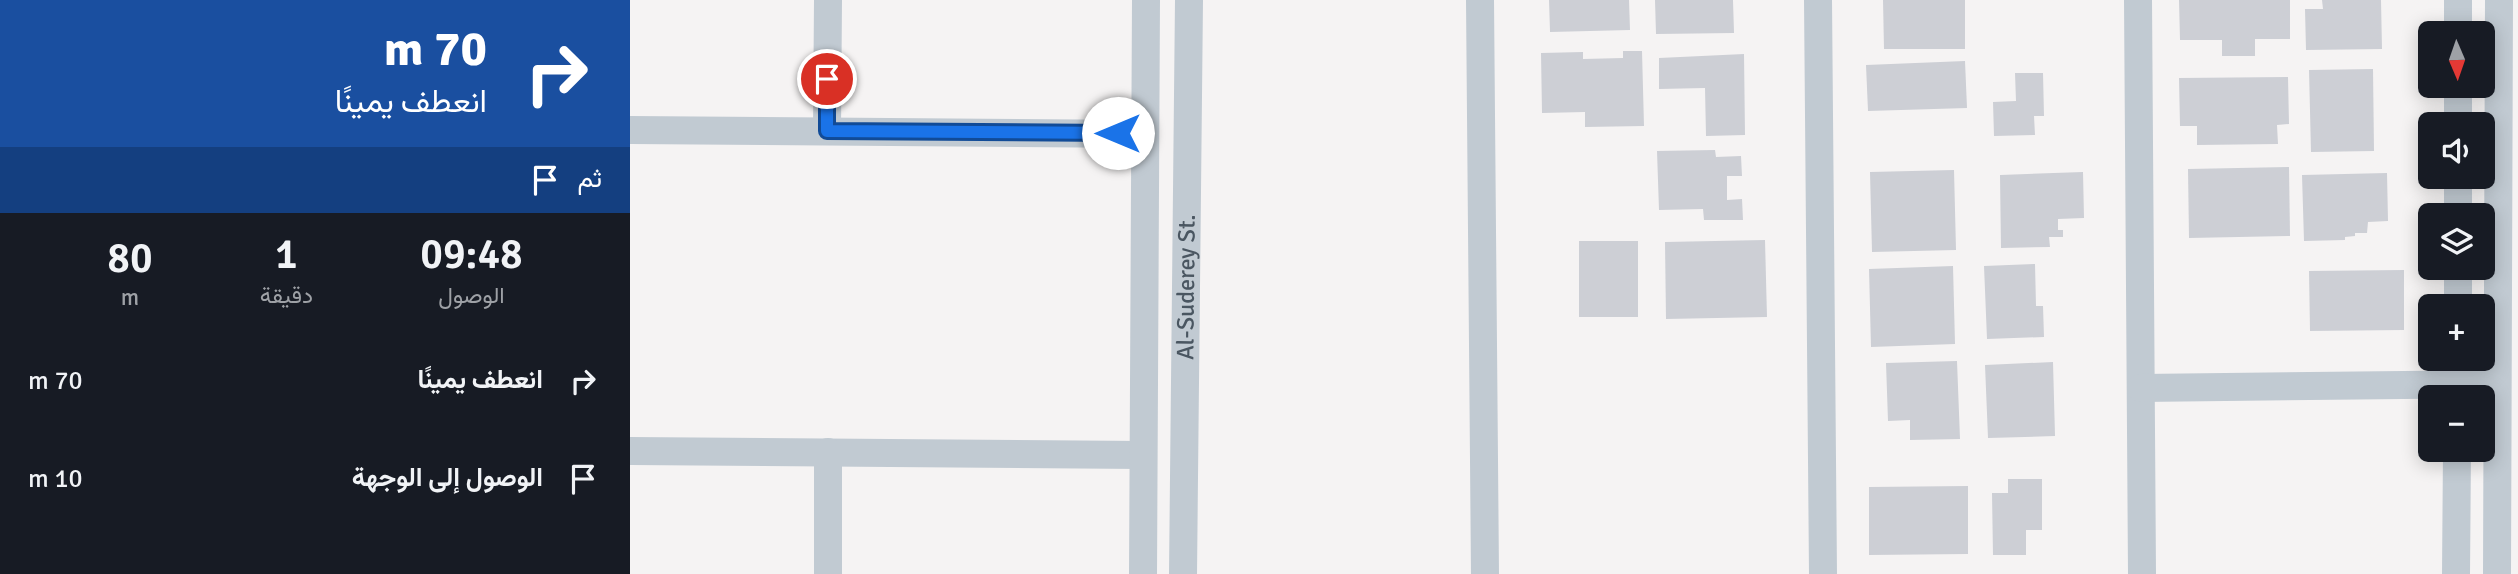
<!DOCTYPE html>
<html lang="ar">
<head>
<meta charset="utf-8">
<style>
	body { margin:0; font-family:Signika,Vazirmatn,sans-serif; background:#20242c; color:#f1f3f6; direction:rtl; height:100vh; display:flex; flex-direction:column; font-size:26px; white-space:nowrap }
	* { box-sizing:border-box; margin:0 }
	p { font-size:23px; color:#9ea1a6 }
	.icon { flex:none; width:38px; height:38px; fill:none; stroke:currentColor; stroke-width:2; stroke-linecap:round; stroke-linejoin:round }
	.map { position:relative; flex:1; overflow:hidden; direction:ltr }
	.details { display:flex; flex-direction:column; background:#171b24; width:630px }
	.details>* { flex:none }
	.hud { background:#1a4fa0; color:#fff; overflow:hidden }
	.needle { width:46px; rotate:178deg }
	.controls { position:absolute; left:1788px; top:21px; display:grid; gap:14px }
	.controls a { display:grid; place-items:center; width:77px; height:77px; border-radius:10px; background:#171b24; box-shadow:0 4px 18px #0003; font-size:35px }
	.pin { position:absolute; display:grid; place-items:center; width:60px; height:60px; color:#fff; margin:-30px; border:4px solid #fff; border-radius:50%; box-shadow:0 2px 7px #0007 }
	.me { position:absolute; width:77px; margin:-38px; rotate:270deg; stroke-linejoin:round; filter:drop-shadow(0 0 5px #0008) }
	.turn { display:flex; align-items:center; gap:24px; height:147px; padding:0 28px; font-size:32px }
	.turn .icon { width:91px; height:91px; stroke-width:2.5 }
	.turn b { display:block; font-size:49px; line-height:60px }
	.then { display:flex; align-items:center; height:66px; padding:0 28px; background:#0003; gap:14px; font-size:26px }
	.eta { display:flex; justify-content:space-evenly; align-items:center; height:119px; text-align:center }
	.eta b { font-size:42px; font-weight:600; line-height:49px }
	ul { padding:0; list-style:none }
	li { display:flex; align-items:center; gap:21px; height:98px; padding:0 28px }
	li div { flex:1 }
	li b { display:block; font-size:26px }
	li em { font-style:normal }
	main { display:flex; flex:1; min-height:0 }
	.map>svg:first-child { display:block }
	.building { fill:#cdcfd5 }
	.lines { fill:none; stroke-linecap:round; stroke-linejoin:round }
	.minor { stroke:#c1cad2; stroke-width:28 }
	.route-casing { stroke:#114b97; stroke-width:18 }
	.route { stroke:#1a73e8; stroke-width:12 }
	.labels { text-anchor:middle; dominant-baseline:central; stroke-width:5; stroke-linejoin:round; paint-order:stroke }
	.street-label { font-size:24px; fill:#4a5661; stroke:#fff }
</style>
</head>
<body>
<main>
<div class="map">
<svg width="1888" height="574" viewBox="0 0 1888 574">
	<rect width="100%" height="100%" fill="#f5f3f3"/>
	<g class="building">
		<path d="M919,0h80l1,30 -80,2z"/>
		<path d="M1025,0h78l1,33 -78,1z"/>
		<path d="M1253,0h82v49h-81z"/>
		<path d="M1549,0h111v39h-35v17h-33v-16h-42z"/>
		<path d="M1692,0h59l1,49 -76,1 -1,-41h18z"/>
		<path d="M993,51h19l2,75 -59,1v-15l-43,1 -1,-60 42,-1v7l40,-1z"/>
		<path d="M1114,54l1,81 -39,1 -1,-48 -46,1v-31z"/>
		<path d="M1335,61l2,47 -99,3 -2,-46z"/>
		<path d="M1743,69l1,82 -63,1 -2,-82z"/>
		<path d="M1385,73h28l1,43h-10l1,19 -41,1 -1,-34 23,-1z"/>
		<path d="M1658,77l1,47 -12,1 1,19 -81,1v-19h-17l-1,-48z"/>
		<path d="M1085,150l1,7 25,-1 1,20h-15v24l15,-1 1,21h-39l-1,-11 -44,1 -2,-59z"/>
		<path d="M1659,167l1,69 -101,2 -1,-69z"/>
		<path d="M1324,170l2,80 -84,2 -2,-80z"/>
		<path d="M1453,172l1,46 -26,1v11h5v7h-14l1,10 -49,1 -1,-73z"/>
		<path d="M1757,173l1,48 -20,1 -1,11h-12v3l-10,1v3l-41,1 -2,-66z"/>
		<path d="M1135,240l2,77 -101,2 -1,-77z"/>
		<rect x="949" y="241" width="59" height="76"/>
		<path d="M1405,264l1,42h7l1,31 -57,2 -3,-73z"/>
		<path d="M1323,266l2,78 -84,3 -2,-78z"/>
		<path d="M1774,270v60l-94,1 -1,-60z"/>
		<path d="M1327,361l3,78 -50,1v-20l-22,1 -2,-58z"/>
		<path d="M1423,362l2,74 -67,2 -3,-73z"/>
		<path d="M1378,479h34v51h-16v25h-33l-1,-62h16z"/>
		<path d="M1338,486v68l-99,1v-68z"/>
	</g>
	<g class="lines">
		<g class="minor">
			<path d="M850,0l5,574"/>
			<path d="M1188,0l5,574"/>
			<path d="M1508,0l4,574"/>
			<path d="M1828,33v-33"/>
			<path d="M1828,124v-38"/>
			<path d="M0,130l515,4"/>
			<path d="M197,131l1,-131"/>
			<path d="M1828,215v-38"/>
			<path d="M1828,306v-38"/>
			<path d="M1511,388l356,-4"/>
			<path d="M0,451l512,4"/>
			<path d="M198,574v-122"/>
			<path d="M513,574l3,-574"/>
			<path id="s1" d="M553,574l6,-574"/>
			<path d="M1826,574l1,-124"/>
			<path d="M1867,574l2,-574"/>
		</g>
	</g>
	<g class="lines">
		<defs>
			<path id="route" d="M197,79v52l291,2"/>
		</defs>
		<use href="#route" class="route-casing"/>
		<use href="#route" class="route"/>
	</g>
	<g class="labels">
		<g class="street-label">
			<text stroke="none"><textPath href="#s1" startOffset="287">Al-Suderey St.</textPath></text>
		</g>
	</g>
</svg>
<div class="controls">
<a><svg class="needle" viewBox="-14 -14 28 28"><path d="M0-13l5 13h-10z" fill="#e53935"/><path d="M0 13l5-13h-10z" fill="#9ea1a6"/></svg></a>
<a><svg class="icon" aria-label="sound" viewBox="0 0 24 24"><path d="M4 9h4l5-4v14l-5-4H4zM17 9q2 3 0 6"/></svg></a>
<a><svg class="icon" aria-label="layers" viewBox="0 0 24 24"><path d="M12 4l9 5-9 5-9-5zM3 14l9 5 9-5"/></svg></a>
<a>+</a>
<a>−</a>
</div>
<div class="pin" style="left:197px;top:79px;background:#d93025"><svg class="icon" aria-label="arrive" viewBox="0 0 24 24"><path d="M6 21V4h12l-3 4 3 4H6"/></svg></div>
<svg class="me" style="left:488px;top:133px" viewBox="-20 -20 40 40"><circle r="19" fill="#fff"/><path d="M0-13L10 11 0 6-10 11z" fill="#1a73e8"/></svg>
</div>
<section class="details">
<div class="hud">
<div class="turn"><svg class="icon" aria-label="right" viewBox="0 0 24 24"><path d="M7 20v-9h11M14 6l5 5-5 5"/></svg><div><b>70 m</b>انعطف يمينًا</div></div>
<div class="then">ثم<svg class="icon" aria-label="arrive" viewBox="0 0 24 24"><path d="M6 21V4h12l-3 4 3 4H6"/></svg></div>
</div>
<div class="eta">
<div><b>09:48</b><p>الوصول</p></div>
<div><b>1</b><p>دقيقة</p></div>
<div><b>80</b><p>m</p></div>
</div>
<ul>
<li><svg class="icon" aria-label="right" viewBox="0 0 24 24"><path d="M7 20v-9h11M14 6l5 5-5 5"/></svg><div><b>انعطف يمينًا</b></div><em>70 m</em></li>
<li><svg class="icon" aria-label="arrive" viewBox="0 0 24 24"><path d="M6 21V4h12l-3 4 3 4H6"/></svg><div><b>الوصول إلى الوجهة</b></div><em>10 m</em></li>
</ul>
</section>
</main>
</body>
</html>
